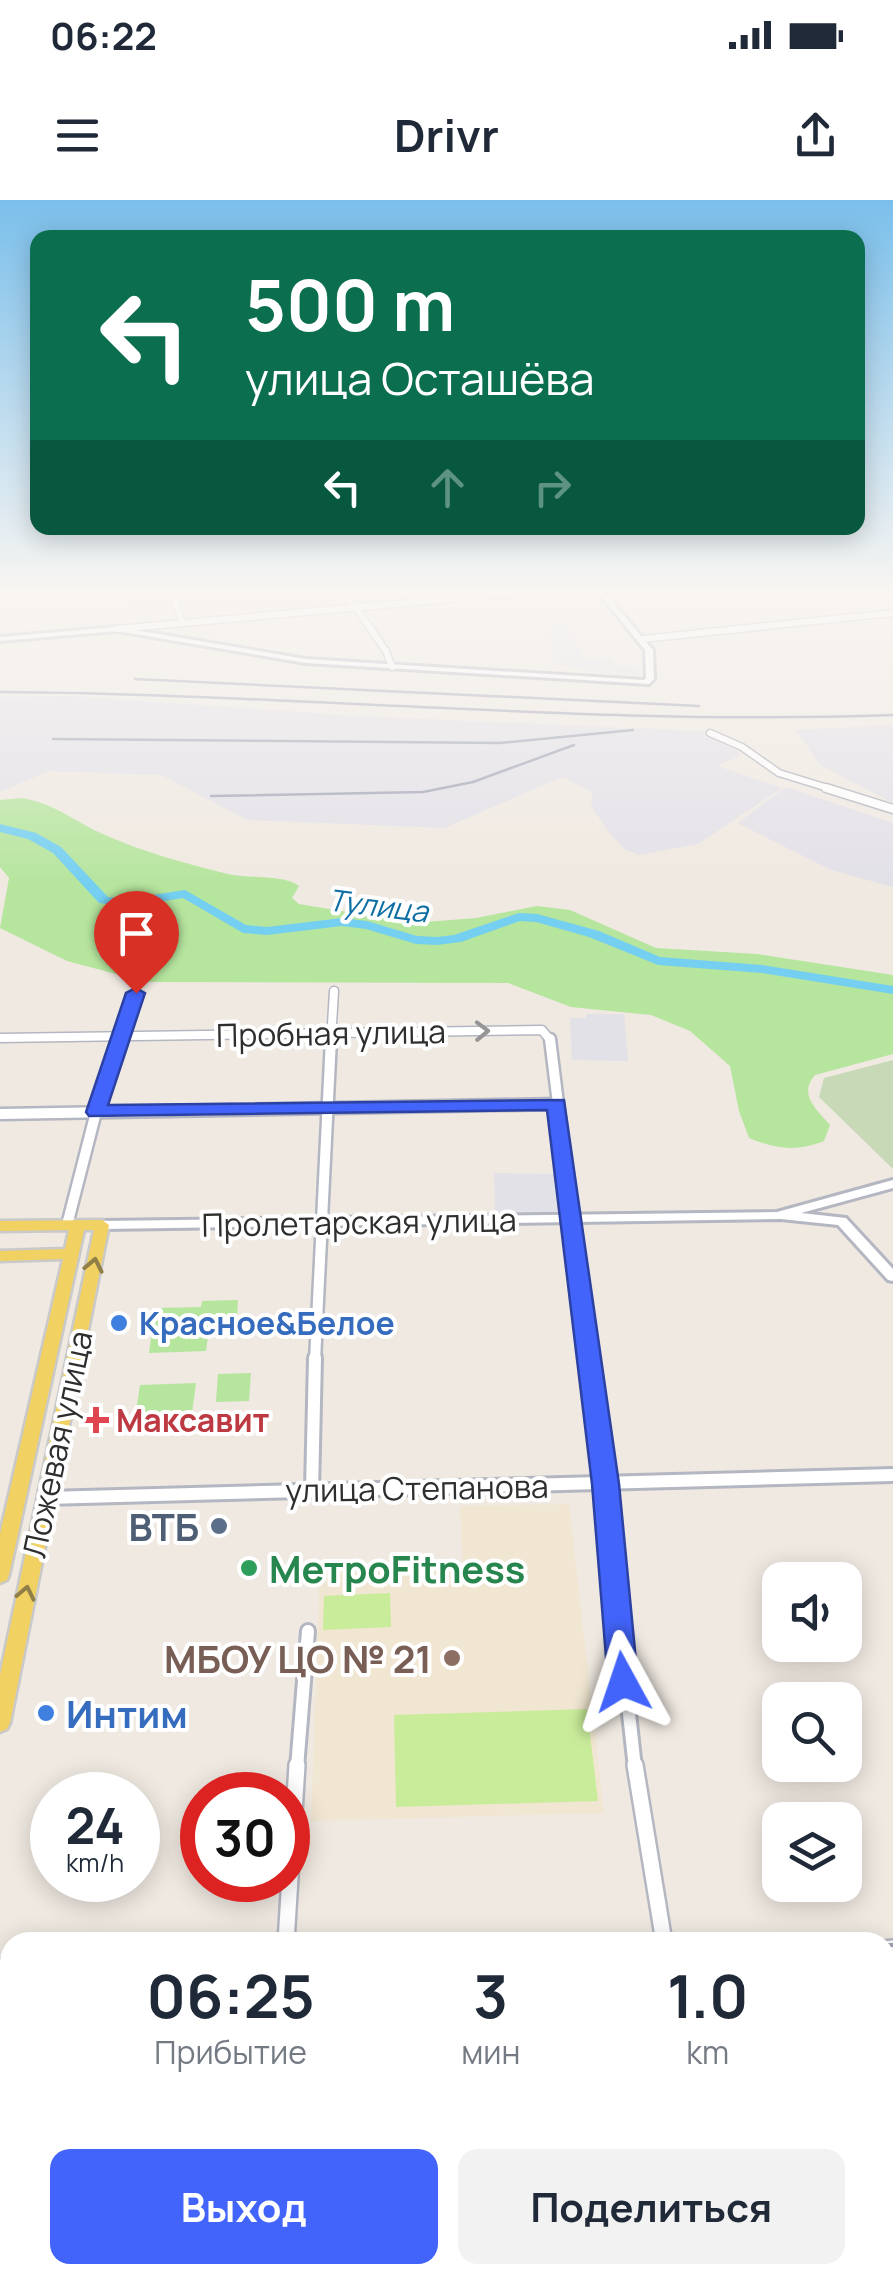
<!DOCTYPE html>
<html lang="ru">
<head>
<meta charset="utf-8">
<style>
	body { margin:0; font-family:Manrope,sans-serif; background:#f2f2f3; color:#1f2937; height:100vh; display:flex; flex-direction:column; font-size:38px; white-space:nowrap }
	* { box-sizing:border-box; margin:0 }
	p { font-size:32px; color:#747a83 }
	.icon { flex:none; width:55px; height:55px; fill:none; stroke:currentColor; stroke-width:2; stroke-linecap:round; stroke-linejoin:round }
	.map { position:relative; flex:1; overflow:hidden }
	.panel { position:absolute; left:0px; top:1732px; width:895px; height:352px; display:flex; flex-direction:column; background:#fff; border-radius:30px 30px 0 0; box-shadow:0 5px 25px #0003 }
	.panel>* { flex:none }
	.hud { position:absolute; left:30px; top:30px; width:835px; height:305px; border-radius:20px; box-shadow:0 5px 25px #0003; background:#0b6e4f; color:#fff; overflow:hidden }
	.tools { position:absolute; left:762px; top:1362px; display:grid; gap:20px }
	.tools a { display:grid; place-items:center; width:100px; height:100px; border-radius:20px; background:#fff; box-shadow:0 5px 25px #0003; font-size:50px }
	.speed { position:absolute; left:30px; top:1572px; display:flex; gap:20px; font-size:50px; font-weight:700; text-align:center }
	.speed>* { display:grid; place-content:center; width:130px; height:130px; border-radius:50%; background:#fff; box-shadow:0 5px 25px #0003; line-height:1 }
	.speed small { font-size:25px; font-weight:400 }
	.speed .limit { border:15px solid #d22; background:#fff; color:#111 }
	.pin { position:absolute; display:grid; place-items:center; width:85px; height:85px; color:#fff; margin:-102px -42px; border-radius:50% 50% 50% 0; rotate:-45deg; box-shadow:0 0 10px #0007 }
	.pin .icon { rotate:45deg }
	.me { position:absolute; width:110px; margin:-55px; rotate:355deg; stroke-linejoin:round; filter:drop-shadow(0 0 8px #0008) }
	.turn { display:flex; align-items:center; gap:35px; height:210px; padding:0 50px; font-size:45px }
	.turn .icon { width:130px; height:130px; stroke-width:2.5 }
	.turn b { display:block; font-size:70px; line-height:85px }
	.lanes { display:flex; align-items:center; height:95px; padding:0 50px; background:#0003; justify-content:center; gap:50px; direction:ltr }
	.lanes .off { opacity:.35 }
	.eta { display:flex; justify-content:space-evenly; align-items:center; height:170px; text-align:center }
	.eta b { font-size:60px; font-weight:700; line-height:70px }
	.button { display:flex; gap:20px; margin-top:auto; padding:20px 50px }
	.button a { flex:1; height:115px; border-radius:20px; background:#4264fb; color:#fff; font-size:40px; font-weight:700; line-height:115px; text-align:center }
	.button a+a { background:#f2f2f3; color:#1f2937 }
	.status { display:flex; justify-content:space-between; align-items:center; height:70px; padding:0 50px; background:#fff; direction:ltr }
	.status svg { height:28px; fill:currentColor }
	header { display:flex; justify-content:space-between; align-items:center; height:130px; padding:0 50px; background:#fff; font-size:45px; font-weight:700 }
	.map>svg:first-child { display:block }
	.industrial { fill:#e3e1e8 }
	.education { fill:#f0e6d1 }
	.green { fill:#b6e59e }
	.cemetery { fill:#c8d9b8 }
	.pitch { fill:#c9ec9a }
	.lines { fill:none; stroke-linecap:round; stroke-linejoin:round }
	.river { fill:#75cff0; fill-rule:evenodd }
	.minor-far4-casing { stroke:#b4b7c1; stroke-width:9 }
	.minor-far3-casing { stroke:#b4b7c1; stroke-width:11 }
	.minor-far2-casing { stroke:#b4b7c1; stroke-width:15 }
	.minor-far1-casing { stroke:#b4b7c1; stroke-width:18 }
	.minor-casing { stroke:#b4b7c1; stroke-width:20 }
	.tertiary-casing { stroke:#b4b7c1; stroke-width:6 }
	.primary-casing { stroke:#c9c9c9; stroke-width:5 }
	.minor-far4 { stroke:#fff; stroke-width:6 }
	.minor-far3 { stroke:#fff; stroke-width:8 }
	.minor-far2 { stroke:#fff; stroke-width:10 }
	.minor-far1 { stroke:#fff; stroke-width:12 }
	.minor { stroke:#fff; stroke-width:15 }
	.tertiary { fill:#fff; fill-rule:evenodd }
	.primary { fill:#f2d163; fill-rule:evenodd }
	.tram { stroke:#a3a6b8; stroke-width:4 }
	.rail { stroke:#a3a6b8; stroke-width:2.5 }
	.oneway { stroke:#969696 }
	.oneway2 { stroke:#908048 }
	.route { fill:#4264fb; stroke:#2b41a3; stroke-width:2.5 }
	.shop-dot { fill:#3f7fe0; stroke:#fff; stroke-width:4 }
	.health-dot { fill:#e0444e; stroke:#fff; stroke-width:4 }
	.service-dot { fill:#5c6f8a; stroke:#fff; stroke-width:4 }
	.leisure-dot { fill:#2e9e5b; stroke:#fff; stroke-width:4 }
	.education-dot { fill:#8d6e63; stroke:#fff; stroke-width:4 }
	.labels { text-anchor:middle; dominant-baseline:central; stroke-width:8; stroke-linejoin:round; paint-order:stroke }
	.far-water-label { font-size:30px; font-style:italic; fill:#0d6fa3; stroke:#fff }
	.street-label { font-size:32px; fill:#2e2e2e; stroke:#fff }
	.shop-label { font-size:32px; font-weight:bold; fill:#366cbe; stroke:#fff; text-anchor:start }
	.health-label { font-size:32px; font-weight:bold; fill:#be3a42; stroke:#fff; text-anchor:start }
	.near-service-label { font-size:38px; font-weight:bold; fill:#4e5e75; stroke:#fff; text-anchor:end }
	.near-leisure-label { font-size:38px; font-weight:bold; fill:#27864d; stroke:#fff; text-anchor:start }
	.near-education-label { font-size:38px; font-weight:bold; fill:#785e54; stroke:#fff; text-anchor:end }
	.near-shop-label { font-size:38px; font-weight:bold; fill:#366cbe; stroke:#fff; text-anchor:start }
</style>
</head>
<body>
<div class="status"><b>06:22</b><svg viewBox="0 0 49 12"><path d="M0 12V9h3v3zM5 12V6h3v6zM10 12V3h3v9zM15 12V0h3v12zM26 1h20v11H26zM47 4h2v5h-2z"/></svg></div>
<header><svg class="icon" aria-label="menu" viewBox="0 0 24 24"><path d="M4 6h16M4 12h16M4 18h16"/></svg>Drivr<svg class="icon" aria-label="share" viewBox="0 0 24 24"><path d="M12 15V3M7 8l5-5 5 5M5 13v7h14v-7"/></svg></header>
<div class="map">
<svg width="893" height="2084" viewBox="0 0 893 2084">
	<rect width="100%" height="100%" fill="#efe9e1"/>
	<g class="industrial">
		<path d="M608,409l10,11 -50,6 17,33 26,-1 3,8h26l-2,10 -49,-4 -38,-10 -3,-46z"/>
		<path d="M70,496l288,20 344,15 40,24 -25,11 65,22 -84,56 -59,11 -15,-6 -16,-18 -17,-25 1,-14 -29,-15 -119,51 -196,-8 -87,-45 -112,-4 -49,21v-95z"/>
		<path d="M893,525v78l-73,-38 -24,-35z"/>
		<path d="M786,587l107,36v64l-62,-17 -93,-47z"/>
		<path d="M586,814h38l4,47 -56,-1 -2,-42h16z"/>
		<path d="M494,973l65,1 3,39h-67z"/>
	</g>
	<g class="education">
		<path d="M178,392h159l7,15 -81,7 -3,-7 -61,6 1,6 -14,1z"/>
		<path d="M170,398l5,22 -80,6 -4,-21z"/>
		<path d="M569,1304l35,309 -293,8 9,-247 143,-4 -3,-64z"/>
	</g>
	<g class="green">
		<path d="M21,598c34,5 54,24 84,37 38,17 79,28 119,38 24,7 57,0 75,13l-7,12 7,6 114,19 63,-5 61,-12 33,4 86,38 101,6 136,21v79l-78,21c-17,20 1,34 15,50l-6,16c-28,11 -48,8 -75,-3l-10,-27 -9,-45 -40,-35 -39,-16 -80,-8 -63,-24 -362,-1 -79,-21 -67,-33 9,-50 -9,-11v-67z"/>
		<path d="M238,1100l-2,36 -28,1 -2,14 -57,2 6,-45 46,-1 1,-6z"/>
		<path d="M251,1173l-2,28 -33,1 2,-28z"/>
		<path d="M196,1183l-5,38 -15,9 -43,1 7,-46z"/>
	</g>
	<path class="cemetery" d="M893,860v109l-74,-72 5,-19z"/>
	<g class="pitch">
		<path d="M390,1393l1,34 -68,3 1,-34z"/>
		<path d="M587,1509l11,92 -202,6 -2,-92z"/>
	</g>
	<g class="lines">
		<path class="river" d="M0,624l36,9 25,14 47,50 18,2 59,-9 61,35 21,2 75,-9 25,3 50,15 20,1 17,-2 65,-22 18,1 62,17 61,26 102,8 131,21v8l-131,-21 -104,-8 -69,-28 -53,-15 -16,-1 -59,21 -24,3 -21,-1 -50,-15 -24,-3 -75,9 -24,-2 -60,-35 -57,9 -27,-4 -46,-50 -25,-14 -28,-7z"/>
		<defs>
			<g id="minor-far4">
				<path d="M345,392l41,59 6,16"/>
				<path d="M174,397l8,26"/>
				<path d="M117,429l410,-37"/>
				<path d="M642,439l251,-26"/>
				<path d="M710,533l32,14 37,26 55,17"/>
			</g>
			<g id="minor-far3">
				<path d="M826,588l67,21"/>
				<path d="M0,838l542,-8 9,11"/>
				<path d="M119,841l16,-48"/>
				<path d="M331,841l3,-50"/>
			</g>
			<g id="minor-far2">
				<path d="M550,839l40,322"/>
				<path d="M0,914l557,-10"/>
				<path d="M67,1025l29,-113 24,-73"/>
				<path d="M315,1161l16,-322"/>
			</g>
			<g id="minor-far1">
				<path d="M590,1158l45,410"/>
				<path d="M312,1290l3,-132"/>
				<path d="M297,1568l11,-137"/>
			</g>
			<g id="minor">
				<path d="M635,1565l29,177"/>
				<path d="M286,1742l11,-177"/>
				<path d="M885,1749l8,-1"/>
				<path d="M0,1767h10"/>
				<path d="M270,2075v9"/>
				<path d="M709,2075l1,9"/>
			</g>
			<g id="tertiary">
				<path d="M598,392h6l49,58 1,29 -5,5 -343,-21 -189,-32 -117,10v-4l117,-10 189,32 338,21 2,-2 -1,-28z"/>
				<path d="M893,980v8l-92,25 45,5 47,51v12l-5,-1 -50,-55 -57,-6 -679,10 -6,-4 6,-4 675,-9z"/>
				<path d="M893,1269v12l-847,23 -5,-2 -2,-4 2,-4 5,-2z"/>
			</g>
			<path id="primary" d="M102,1020l7,5 -99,498 -3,6 -7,3v-57l94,-445h-10l-75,345 -2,5 -7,3v-49l63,-275 -63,2v-10l65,-2 4,-19 -69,1v-10z"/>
		</defs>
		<use href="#minor-far4" class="minor-far4-casing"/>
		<use href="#minor-far3" class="minor-far3-casing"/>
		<use href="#minor-far2" class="minor-far2-casing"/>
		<use href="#minor-far1" class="minor-far1-casing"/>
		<use href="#minor" class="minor-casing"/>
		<use href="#tertiary" class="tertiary-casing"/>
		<use href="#primary" class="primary-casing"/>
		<use href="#minor-far4" class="minor-far4"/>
		<use href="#minor-far3" class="minor-far3"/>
		<use href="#minor-far2" class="minor-far2"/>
		<use href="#minor-far1" class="minor-far1"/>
		<use href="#minor" class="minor"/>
		<use href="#tertiary" class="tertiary"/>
		<use href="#primary" class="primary"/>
		<g class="tram">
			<path d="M885,1745h8"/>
			<path d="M0,1771h10"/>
		</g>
		<g class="rail">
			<path d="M135,479l564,27"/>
			<path d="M0,492c298,2 595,34 893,23"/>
			<path d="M53,539l447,4 133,-13"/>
			<path d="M211,596l212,-4 50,-10 101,-37"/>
		</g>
	</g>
	<defs><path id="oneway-chevron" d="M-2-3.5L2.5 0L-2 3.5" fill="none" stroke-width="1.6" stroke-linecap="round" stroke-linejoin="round" transform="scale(2.5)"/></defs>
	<use class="oneway" href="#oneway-chevron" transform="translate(482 831) rotate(-1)"/>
	<g class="oneway2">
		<use href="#oneway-chevron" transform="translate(94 1065) rotate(-78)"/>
		<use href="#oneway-chevron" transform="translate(26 1393) rotate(-78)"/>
	</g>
	<linearGradient id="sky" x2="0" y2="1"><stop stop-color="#7abfeb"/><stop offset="0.57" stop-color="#f8f5f2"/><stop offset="1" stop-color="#f8f5f2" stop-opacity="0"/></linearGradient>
	<rect width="893" height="684" fill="url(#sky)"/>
	<path class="route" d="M136,788l9,5 -37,112 456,-5 55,384 19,198 -4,10 -11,4 -11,-4 -4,-10 -16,-198 -45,-374 -458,6 -3,-4 40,-119z"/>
	<g class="shop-dot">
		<circle cx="119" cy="1123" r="10"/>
		<circle cx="46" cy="1513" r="10"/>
	</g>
	<path class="health-dot" d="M91 1205h10v10h10v10h-10v10h-10v-10h-10v-10h10z"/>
	<circle class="service-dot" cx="219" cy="1326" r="10"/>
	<circle class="leisure-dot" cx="249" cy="1368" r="10"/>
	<circle class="education-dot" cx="452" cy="1458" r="10"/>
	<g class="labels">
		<g class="far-water-label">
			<text transform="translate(378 705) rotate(7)">Тулица</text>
		</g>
		<g class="street-label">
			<text transform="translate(331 833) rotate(-1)">Пробная улица</text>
			<text transform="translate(359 1022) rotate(-1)">Пролетарская улица</text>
			<text transform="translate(57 1244) rotate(-78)">Ложевая улица</text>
			<text transform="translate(417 1288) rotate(-1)">улица Степанова</text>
		</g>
		<g class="shop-label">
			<text x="139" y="1123">Красное&amp;Белое</text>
		</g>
		<g class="health-label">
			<text x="116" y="1220">Максавит</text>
		</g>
		<g class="near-service-label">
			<text x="199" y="1326">ВТБ</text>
		</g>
		<g class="near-leisure-label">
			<text x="269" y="1368">МетроFitness</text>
		</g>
		<g class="near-education-label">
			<text x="432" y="1458">МБОУ ЦО № 21</text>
		</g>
		<g class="near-shop-label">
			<text x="66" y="1513">Интим</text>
		</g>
	</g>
</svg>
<div class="tools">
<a><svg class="icon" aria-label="sound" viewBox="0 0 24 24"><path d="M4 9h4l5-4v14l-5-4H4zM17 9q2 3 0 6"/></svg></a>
<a><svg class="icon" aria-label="search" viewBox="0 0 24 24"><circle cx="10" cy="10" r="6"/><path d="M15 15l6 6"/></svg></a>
<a><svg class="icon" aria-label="layers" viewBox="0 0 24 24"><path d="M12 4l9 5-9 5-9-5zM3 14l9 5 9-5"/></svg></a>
</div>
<div class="speed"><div>24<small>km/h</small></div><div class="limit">30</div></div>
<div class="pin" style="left:136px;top:793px;background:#d93025"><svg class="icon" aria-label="arrive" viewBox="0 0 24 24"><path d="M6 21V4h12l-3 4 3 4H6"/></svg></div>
<svg class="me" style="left:623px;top:1482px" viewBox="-20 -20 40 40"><path d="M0-17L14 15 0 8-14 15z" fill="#4264fb" stroke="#fff" stroke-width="4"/></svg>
<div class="hud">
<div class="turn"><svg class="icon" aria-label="left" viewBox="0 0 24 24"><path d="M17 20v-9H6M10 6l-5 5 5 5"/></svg><div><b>500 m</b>улица Осташёва</div></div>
<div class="lanes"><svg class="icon" aria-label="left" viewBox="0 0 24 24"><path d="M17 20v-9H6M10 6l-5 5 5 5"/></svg><svg class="icon off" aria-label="ahead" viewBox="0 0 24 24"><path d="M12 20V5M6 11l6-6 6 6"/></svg><svg class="icon off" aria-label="right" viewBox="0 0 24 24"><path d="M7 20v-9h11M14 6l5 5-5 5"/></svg></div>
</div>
<section class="panel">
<div class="eta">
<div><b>06:25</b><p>Прибытие</p></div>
<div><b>3</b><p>мин</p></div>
<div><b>1.0</b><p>km</p></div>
</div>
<div class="button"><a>Выход</a><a>Поделиться</a></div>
</section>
</div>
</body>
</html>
